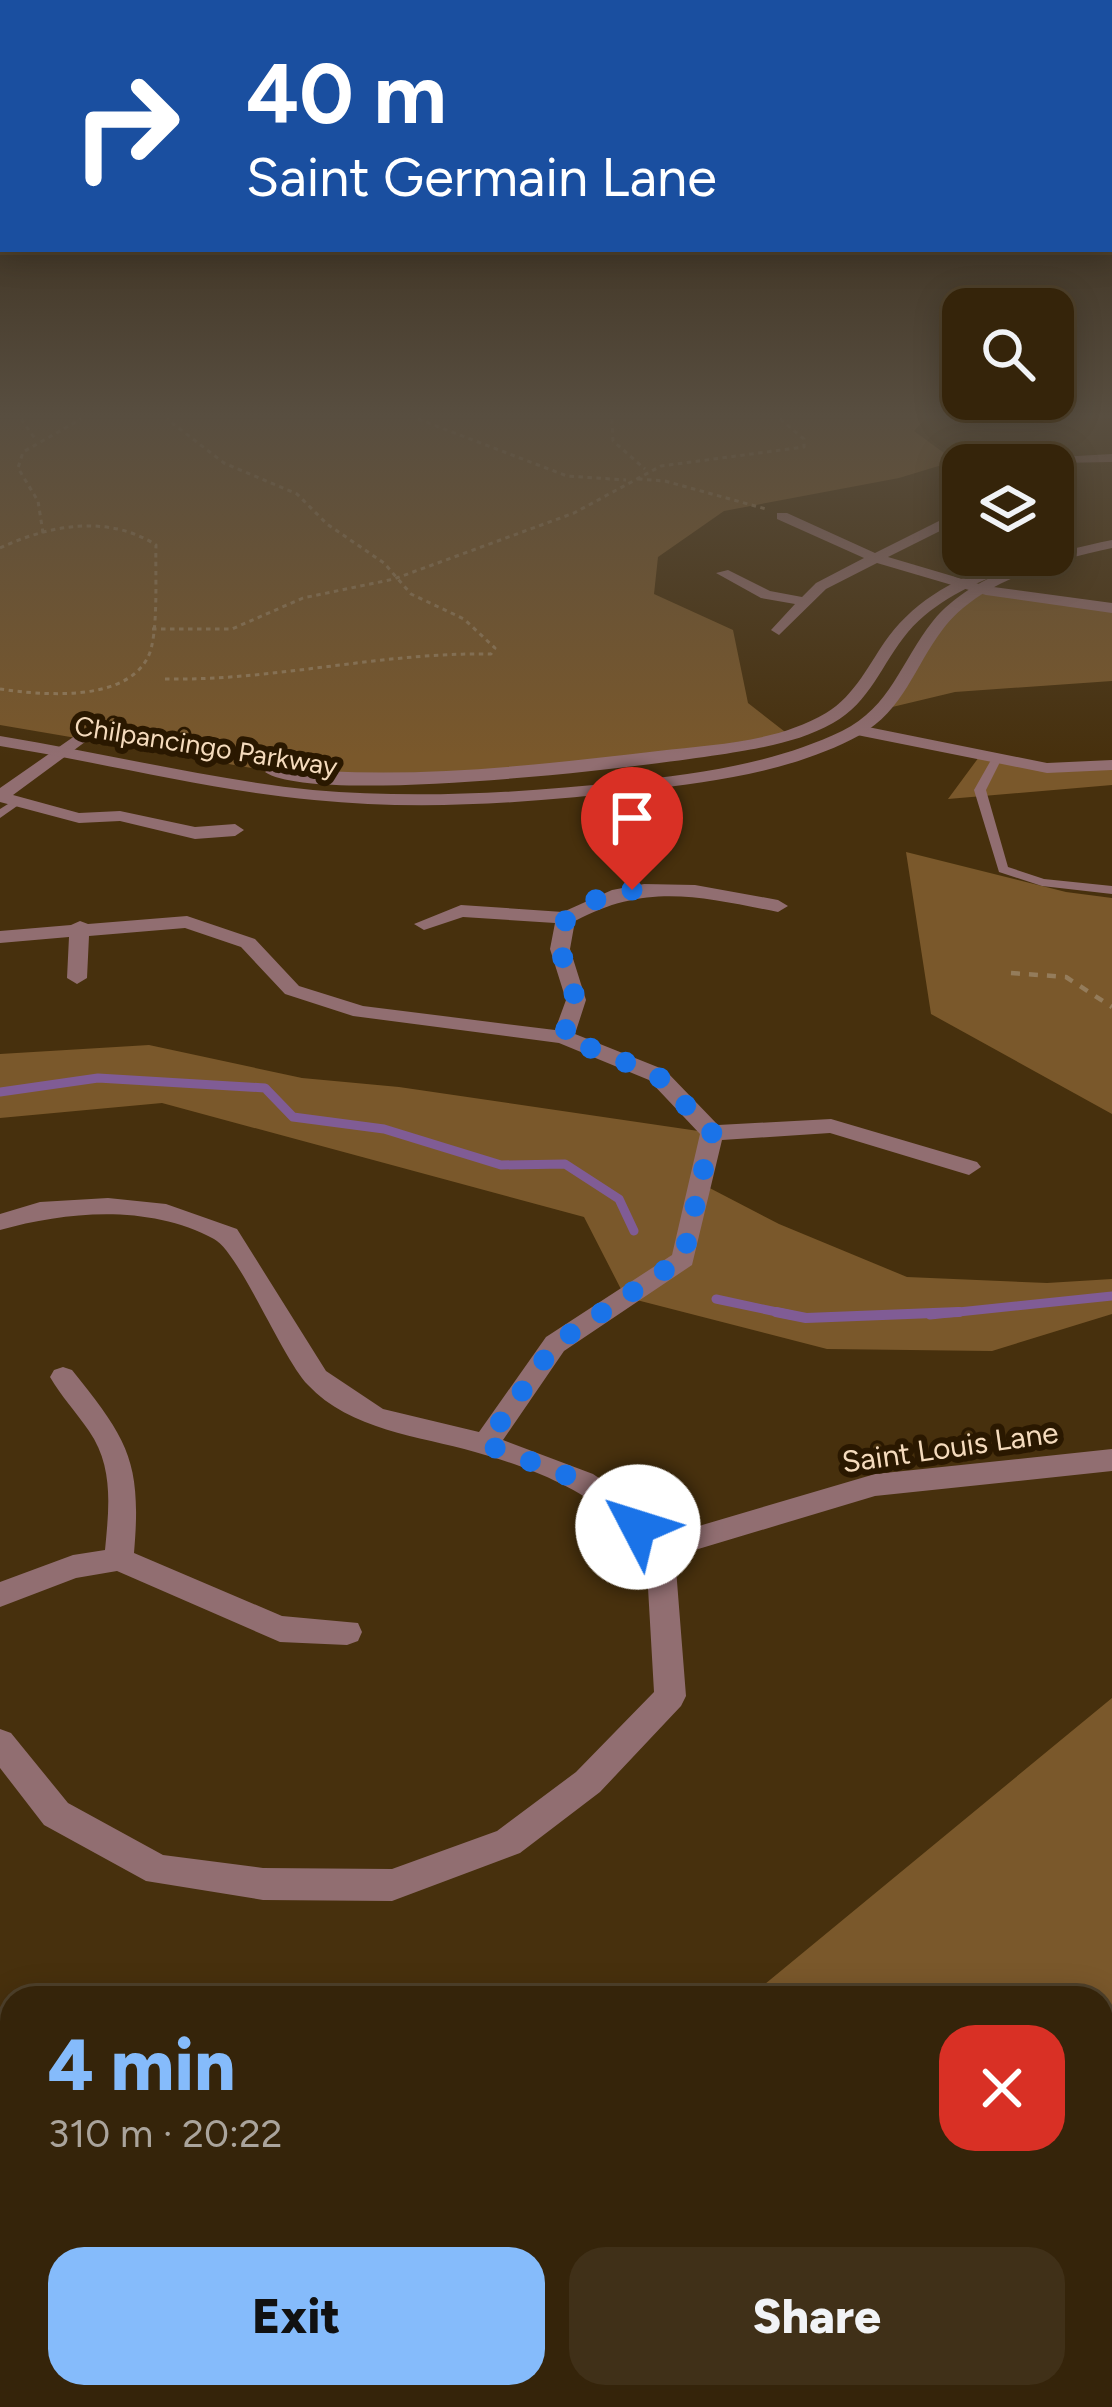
<!DOCTYPE html>
<html lang="en">
<head>
<meta charset="utf-8">
<style>
	body { margin:0; font-family:Figtree,sans-serif; background:#403018; color:#f1f3f6; height:100vh; display:flex; flex-direction:column; font-size:45px; white-space:nowrap }
	* { box-sizing:border-box; margin:0 }
	p { font-size:39px; color:#aaa49c }
	.icon { flex:none; width:66px; height:66px; fill:none; stroke:currentColor; stroke-width:2; stroke-linecap:round; stroke-linejoin:round }
	.map { position:relative; flex:1; overflow:hidden }
	.details { position:absolute; left:0px; top:1986px; width:1113px; height:423px; display:flex; flex-direction:column; background:#35240a; border-radius:36px 36px 0 0; box-shadow:0 6px 30px #0003,0 0 0 3px #4f412b }
	.details>* { flex:none }
	.guide { position:absolute; left:0px; top:0px; width:1113px; height:252px; box-shadow:0 6px 30px #0003,0 0 0 3px #4f412b; background:#1a4fa0; color:#fff; overflow:hidden }
	.tools { position:absolute; left:942px; top:288px; display:grid; gap:24px }
	.tools a { display:grid; place-items:center; width:132px; height:132px; border-radius:24px; background:#35240a; box-shadow:0 6px 30px #0003,0 0 0 3px #4f412b; font-size:60px }
	.pin { position:absolute; display:grid; place-items:center; width:102px; height:102px; color:#fff; margin:-123px -51px; border-radius:50% 50% 50% 0; rotate:-45deg; box-shadow:0 0 12px #0007 }
	.pin .icon { rotate:45deg }
	.me { position:absolute; width:132px; margin:-66px; rotate:310deg; stroke-linejoin:round; filter:drop-shadow(0 0 9px #0008) }
	.turn { display:flex; align-items:center; gap:42px; height:252px; padding:0 48px; font-size:54px }
	.turn .icon { width:156px; height:156px; stroke-width:2.5 }
	.turn b { display:block; font-size:84px; line-height:102px }
	.round { display:grid; place-items:center; flex:none; width:126px; height:126px; border-radius:36px; background:#403018 }
	.headline { display:flex; align-items:center; justify-content:space-between; height:204px; padding:0 48px }
	h1 { font-size:72px; font-weight:800; line-height:90px; color:#85bbfb }
	.action { display:flex; gap:24px; margin-top:auto; padding:24px 48px }
	.action a { flex:1; height:138px; border-radius:36px; background:#85bbfb; color:#111; font-size:48px; font-weight:800; line-height:138px; text-align:center }
	.action a+a { background:#403018; color:#f1f3f6 }
	.map>svg:first-child { display:block }
	.green { fill:#7a582b }
	.lines { fill:none; stroke-linecap:round; stroke-linejoin:round }
	.stream-far1 { stroke:#805c95; stroke-width:9 }
	.stream { stroke:#805c95; stroke-width:10 }
	.path-far1 { stroke:#947c5b; stroke-width:3; stroke-dasharray:4.5 4.5; stroke-linecap:butt }
	.path { stroke:#947c5b; stroke-width:4.5; stroke-dasharray:9 9; stroke-linecap:butt }
	.service { fill:#916e71; fill-rule:evenodd }
	.minor { fill:#916e71; fill-rule:evenodd }
	.tertiary { fill:#916e71; fill-rule:evenodd }
	.route { stroke:#1a73e8; stroke-width:21; stroke-dasharray:0 37.8 }
	.labels { text-anchor:middle; dominant-baseline:central; stroke-width:12; stroke-linejoin:round; paint-order:stroke }
	.far-street-label { font-size:27px; fill:#f5dbbd; stroke:#2a1800 }
	.street-label { font-size:30px; fill:#f5dbbd; stroke:#2a1800 }
</style>
</head>
<body>
<div class="map">
<svg width="1112" height="2407" viewBox="0 0 1112 2407">
	<rect width="100%" height="100%" fill="#47300d"/>
	<g class="green">
		<path d="M0,419h925l-11,12 41,30 -56,17 -175,33 -66,46 -4,37 79,36 15,73 41,32 -214,32 -270,10 -305,-52z"/>
		<path d="M989,588l123,20v73l-157,11 -67,16 53,-86z"/>
		<path d="M979,757l68,11 65,-3v20l-164,14z"/>
		<path d="M906,852l160,40 46,6v216l-181,-100z"/>
		<path d="M149,1045l153,33 97,9 313,46 -12,50 79,41 128,53 140,6 65,-4v35l-120,37 -165,-2 -202,-52 -41,-80 -422,-114 -162,15v-64z"/>
		<path d="M1112,1698v709h-640l-7,-10h636v-399h-353z"/>
	</g>
	<g class="lines">
		<g class="stream-far1">
			<path d="M0,1092l98,-14 167,10 28,29 91,12 117,36 64,-1 54,35 15,32"/>
			<path d="M716,1299l75,16"/>
			<path d="M930,1315l182,-19"/>
		</g>
		<path class="stream" d="M776,1312l30,6 153,-6"/>
		<g class="path-far1">
			<path d="M21,419l15,21"/>
			<path d="M418,419l149,57 59,4"/>
			<path d="M612,419l1,22 32,28"/>
			<path d="M638,479l27,2 101,28"/>
			<path d="M43,533l-5,-32 -20,-33 5,-16 58,-33"/>
			<path d="M0,548c49,-23 108,-34 156,-3 -1,26 3,91 -8,112 -23,46 -107,38 -148,32"/>
			<path d="M152,629h80l71,-31 91,-19 180,-66 87,-47 143,-19v-8l-24,-20"/>
			<path d="M165,679c109,2 217,-27 326,-25l4,-6 -31,-29 -53,-25 -27,-31 -57,-39 -30,-30 -73,-31 -57,-44"/>
		</g>
		<path class="path" d="M1011,973l55,4 46,30"/>
		<g class="service">
			<path d="M996,757l5,3 -15,30 22,77 36,12 68,7v8l-70,-8 -43,-14 -25,-82 17,-30z"/>
			<path d="M16,799l6,3 -2,2 -20,14v-9z"/>
		</g>
		<g class="minor">
			<path d="M1112,454v8l-109,2 6,-4z"/>
			<path d="M950,505l7,4 -5,16 -64,32 98,29 126,17v10l-126,-18 -109,-32 -51,26 -47,46 -8,-5 24,-26 -34,-6 -45,-25 12,-3 42,21 32,6 14,-14 48,-25 -87,-39v-6h10l88,40 66,-33 2,-11z"/>
			<path d="M858,725l189,38 65,-3v10l-65,3 -195,-39v-8z"/>
			<path d="M79,733l8,5 -2,4 -72,53 66,18 41,-2 75,16 40,-3 9,6 -9,6 -40,3 -75,-18 -41,2 -79,-21v-14z"/>
			<path d="M644,884l51,1 83,15 10,6 -10,6c-76,-15 -131,-30 -203,9l-5,28 16,51 -11,34 90,36 53,55 113,-6 146,43 4,5 -12,8 -139,-42 -108,7 -30,125 -128,86 -61,89 90,34 34,23 38,39 210,-62 237,-25v22l-237,25 -200,60 11,140 -5,10 -81,86 -80,61 -128,48 -129,-1 -117,-19 -102,-56 -44,-57v-39l11,4 57,70 95,52 100,13 129,1 105,-38 79,-59 78,-80 -8,-139c-13,-13 -25,-28 -39,-40 -34,-29 -88,-49 -132,-61 -56,-16 -125,-22 -167,-67 -26,-27 -69,-133 -94,-146 -65,-35 -146,-28 -214,-9v-16l40,-12 68,-4 58,6 71,25 89,142 57,38 96,23 67,-95 126,-82 28,-121 -51,-54 -90,-37 -206,-27 -68,-22 -44,-47 -56,-19 -96,8 -2,42 -10,6 -10,-6 2,-41 -69,6v-12l71,-6 9,-4 8,3 99,-8 68,23 44,47 64,20 192,24 11,-30 -16,-51 5,-26 -92,-6 -39,13 -10,-6 47,-19 102,7 49,-22z"/>
			<path d="M63,1367l9,3c56,70 70,91 62,183l148,63 76,7 4,9 -4,9 -11,4 -67,-3 -163,-71 -41,7 -76,29v-25l73,-27 32,-5c4,-42 9,-83 -16,-119 -13,-19 -28,-35 -39,-54l4,-7z"/>
		</g>
		<g class="tertiary">
			<path d="M1112,540v8c-57,12 -133,33 -169,81 -29,38 -39,81 -83,106 -66,36 -146,47 -219,55 -109,13 -218,21 -327,10 -106,-10 -209,-37 -314,-54v-10c104,17 208,43 313,54 103,9 206,3 309,-8 75,-8 151,-18 220,-51 49,-24 59,-70 91,-110 40,-49 120,-69 179,-81z"/>
			<path d="M1003,563l7,4 -2,3c-37,15 -73,31 -100,62 -26,31 -38,71 -75,91 -21,12 -45,19 -69,24 -75,16 -446,61 -499,25l9,-5c129,14 255,-1 384,-16 56,-7 117,-8 168,-38 30,-18 43,-50 63,-77 28,-37 70,-60 114,-73z"/>
		</g>
	</g>
	<linearGradient id="sky" x2="0" y2="1"><stop stop-color="#271a07"/><stop offset="0.55" stop-color="#584e40"/><stop offset="1" stop-color="#584e40" stop-opacity="0"/></linearGradient>
	<rect width="1112" height="756" fill="url(#sky)"/>
	<g class="lines">
		<path class="route" d="M632,890l-30,6 -36,22 -6,31 16,51 -13,37 94,38 55,58 -29,125 -128,86 -70,100 99,38 54,45"/>
	</g>
	<g class="labels">
		<g class="far-street-label">
			<text transform="translate(206 746) rotate(9)">Chilpancingo Parkway</text>
		</g>
		<g class="street-label">
			<text transform="translate(950 1447) rotate(-8)">Saint Louis Lane</text>
		</g>
	</g>
</svg>
<div class="tools">
<a><svg class="icon" aria-label="search" viewBox="0 0 24 24"><circle cx="10" cy="10" r="6"/><path d="M15 15l6 6"/></svg></a>
<a><svg class="icon" aria-label="layers" viewBox="0 0 24 24"><path d="M12 4l9 5-9 5-9-5zM3 14l9 5 9-5"/></svg></a>
</div>
<div class="pin" style="left:632px;top:890px;background:#d93025"><svg class="icon" aria-label="arrive" viewBox="0 0 24 24"><path d="M6 21V4h12l-3 4 3 4H6"/></svg></div>
<svg class="me" style="left:638px;top:1527px" viewBox="-20 -20 40 40"><circle r="19" fill="#fff"/><path d="M0-13L10 11 0 6-10 11z" fill="#1a73e8"/></svg>
<div class="guide">
<div class="turn"><svg class="icon" aria-label="right" viewBox="0 0 24 24"><path d="M7 20v-9h11M14 6l5 5-5 5"/></svg><div><b>40 m</b>Saint Germain Lane</div></div>
</div>
<section class="details">
<div class="headline"><div><h1>4 min</h1><p>310 m · 20:22</p></div><a class="round" style="background:#d93025;color:#fff"><svg class="icon" aria-label="close" viewBox="0 0 24 24"><path d="M6 6l12 12M18 6L6 18"/></svg></a></div>
<div class="action"><a>Exit</a><a>Share</a></div>
</section>
</div>
</body>
</html>
